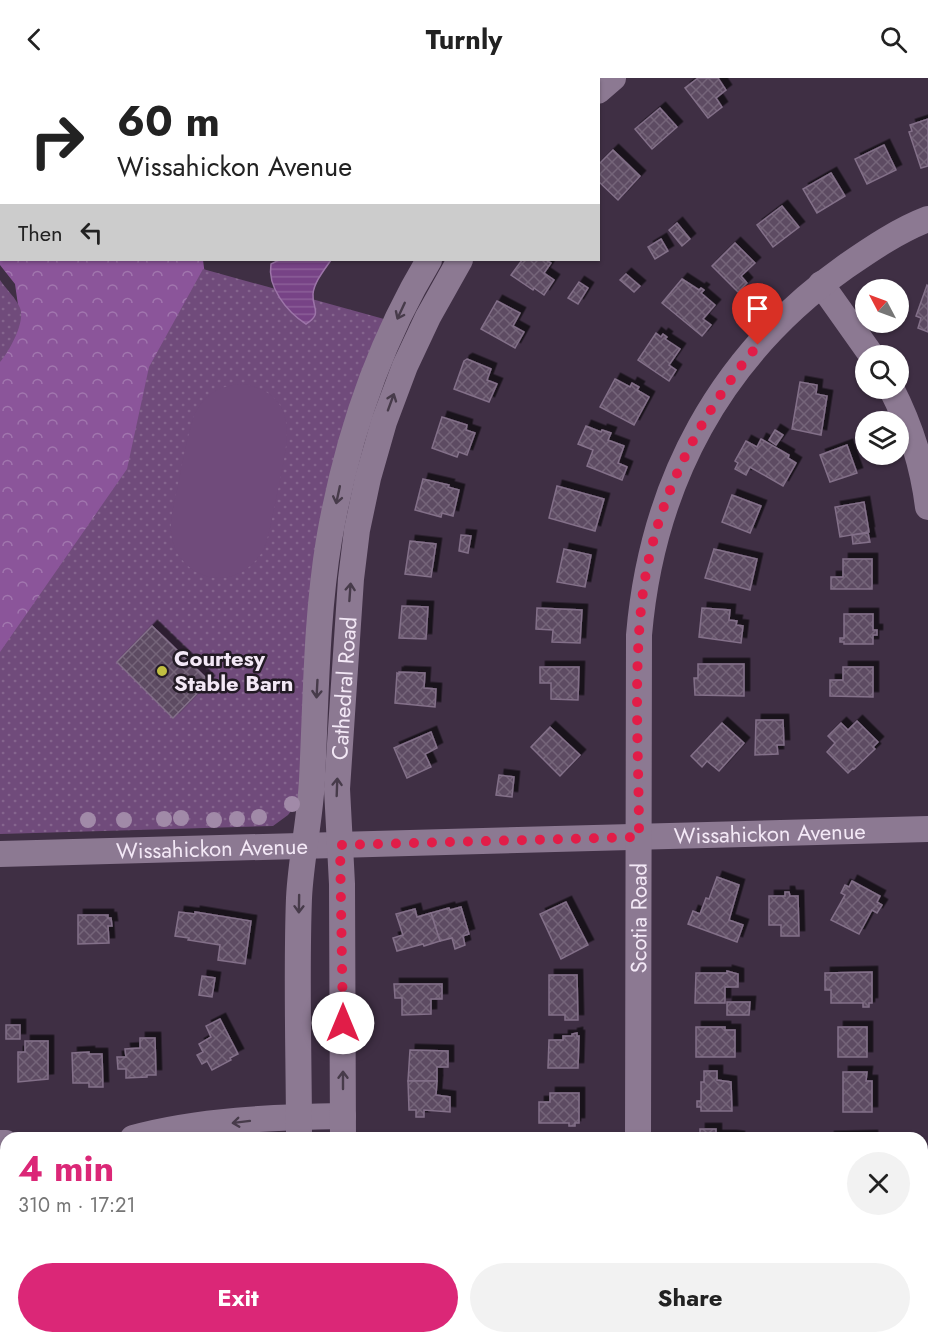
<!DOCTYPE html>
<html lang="en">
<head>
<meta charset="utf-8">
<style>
	body { margin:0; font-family:Jost,sans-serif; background:#f2f2f2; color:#222; height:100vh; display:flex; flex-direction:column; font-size:22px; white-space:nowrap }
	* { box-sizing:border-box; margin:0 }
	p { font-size:20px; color:#767676 }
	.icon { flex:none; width:33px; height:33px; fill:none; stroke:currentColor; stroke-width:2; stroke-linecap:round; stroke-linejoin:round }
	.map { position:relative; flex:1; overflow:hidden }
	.sheet { position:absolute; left:0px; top:1054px; width:928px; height:212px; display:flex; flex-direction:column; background:#fff; border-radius:18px 18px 0 0; box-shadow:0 2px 4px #0004 }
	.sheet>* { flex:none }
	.banner { position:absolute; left:0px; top:0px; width:600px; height:183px; box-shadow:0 2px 4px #0004; background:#fff; color:#222; overflow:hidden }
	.needle { width:39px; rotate:311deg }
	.fabs { position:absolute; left:855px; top:201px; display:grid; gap:12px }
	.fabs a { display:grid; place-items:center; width:54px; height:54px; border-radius:50%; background:#fff; box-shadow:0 2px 4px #0004; font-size:30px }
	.pin { position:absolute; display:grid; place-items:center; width:51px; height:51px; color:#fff; margin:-62px -26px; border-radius:50% 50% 50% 0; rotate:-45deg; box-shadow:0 0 6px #0007 }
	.pin .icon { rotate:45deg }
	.me { position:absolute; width:66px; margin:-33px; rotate:0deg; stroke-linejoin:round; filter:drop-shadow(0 0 4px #0008) }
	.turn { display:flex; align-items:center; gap:21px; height:126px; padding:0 18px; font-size:27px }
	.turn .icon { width:78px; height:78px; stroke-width:2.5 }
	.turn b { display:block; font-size:42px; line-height:51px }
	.then { display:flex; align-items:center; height:57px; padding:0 18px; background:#0003; gap:12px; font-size:22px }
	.round { display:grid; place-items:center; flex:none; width:63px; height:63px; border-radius:32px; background:#f2f2f2 }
	.headline { display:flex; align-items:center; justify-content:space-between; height:102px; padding:0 18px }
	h1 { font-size:36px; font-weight:700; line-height:45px; color:#db2777 }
	.action { display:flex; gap:12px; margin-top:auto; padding:12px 18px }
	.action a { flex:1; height:69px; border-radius:36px; background:#db2777; color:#fff; font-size:24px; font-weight:700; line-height:69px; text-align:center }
	.action a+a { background:#f2f2f2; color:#222 }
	header { display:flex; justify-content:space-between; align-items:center; height:78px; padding:0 18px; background:#fff; font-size:27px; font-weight:700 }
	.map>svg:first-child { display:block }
	.grass { fill:url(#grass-tufts) }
	.forest { fill:url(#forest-crowns) }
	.park { fill:url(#park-dots) }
	.pitch { fill:#704b7b }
	.water { fill:url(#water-rules); stroke:#9c74a8; stroke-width:1.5 }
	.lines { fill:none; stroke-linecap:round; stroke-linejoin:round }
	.stream { stroke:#9c74a8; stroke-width:7 }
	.building { fill:url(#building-cross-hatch); stroke:#837089; stroke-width:1.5; filter:url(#shadow) }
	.minor { stroke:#8c7992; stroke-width:26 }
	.tree { fill:#a18aa8 }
	.oneway { stroke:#473b4a }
	.route { stroke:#e11d48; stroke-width:10; stroke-dasharray:0 18 }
	.poi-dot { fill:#c0be41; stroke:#221a24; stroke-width:2 }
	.labels { text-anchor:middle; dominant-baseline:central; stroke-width:5; stroke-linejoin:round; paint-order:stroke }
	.poi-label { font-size:22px; font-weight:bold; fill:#f3e8f6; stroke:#221a24; text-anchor:start }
	.street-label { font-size:22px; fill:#f3e8f6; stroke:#221a24 }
</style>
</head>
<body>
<header><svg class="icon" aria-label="back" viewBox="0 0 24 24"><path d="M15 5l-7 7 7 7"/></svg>Turnly<svg class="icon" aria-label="search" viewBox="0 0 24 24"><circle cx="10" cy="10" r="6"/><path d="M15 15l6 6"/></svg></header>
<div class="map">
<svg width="928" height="1265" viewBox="0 0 928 1265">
	<defs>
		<pattern id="grass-tufts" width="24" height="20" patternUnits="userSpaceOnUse" patternTransform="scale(1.5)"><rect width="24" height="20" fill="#704b7b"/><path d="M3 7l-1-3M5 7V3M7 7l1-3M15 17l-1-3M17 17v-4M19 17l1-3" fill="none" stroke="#85658e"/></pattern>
		<pattern id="forest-crowns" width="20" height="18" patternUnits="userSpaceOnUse" patternTransform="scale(1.5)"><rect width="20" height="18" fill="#8b559a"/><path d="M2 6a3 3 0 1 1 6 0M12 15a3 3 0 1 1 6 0" fill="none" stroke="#a176ae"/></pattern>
		<pattern id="park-dots" width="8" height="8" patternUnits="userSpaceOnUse" patternTransform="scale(1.5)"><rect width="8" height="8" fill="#704b7b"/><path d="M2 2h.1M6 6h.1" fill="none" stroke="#85658e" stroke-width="1.8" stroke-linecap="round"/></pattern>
		<pattern id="water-rules" width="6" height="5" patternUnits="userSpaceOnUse" patternTransform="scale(1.5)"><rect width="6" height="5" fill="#774386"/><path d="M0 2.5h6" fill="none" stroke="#8b5e98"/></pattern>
		<pattern id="building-cross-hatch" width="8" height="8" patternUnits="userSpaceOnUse" patternTransform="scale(1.5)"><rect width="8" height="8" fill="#5d4b62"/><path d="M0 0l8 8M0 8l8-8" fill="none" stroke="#756579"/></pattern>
		<filter id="shadow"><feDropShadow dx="5.5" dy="-5.5" stdDeviation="0" flood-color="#0009"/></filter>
	</defs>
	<rect width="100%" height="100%" fill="#3f2f44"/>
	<path class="grass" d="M0,0h260l-258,2 -2,108z"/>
	<g class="forest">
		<path d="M270,0h272l-271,2z"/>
		<path d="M0,110h1l1,72h201l3,23 -206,532v-469l20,-27 -5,-35 -15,-19z"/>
	</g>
	<g class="park">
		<path d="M203,191l181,50 -23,55 -61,425 -12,16 -15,11 -273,8v-182l127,-183 22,-102z"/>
		<path d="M0,202c6,9 16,18 20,28 6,13 -11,44 -20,54z"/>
	</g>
	<path class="pitch" d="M243,306c59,11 44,59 36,101 -5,22 -8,44 -15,64 -10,17 -24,28 -44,29 -26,1 -48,-22 -49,-47 -1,-15 4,-31 7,-46 5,-24 9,-49 17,-72 11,-20 26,-28 48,-29z"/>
	<path class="water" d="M279,182h52c-6,9 -17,22 -18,34 -1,15 10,19 -7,30 -19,-12 -39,-37 -35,-60z"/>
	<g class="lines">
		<path class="stream" d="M434,2l1,-2"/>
	</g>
	<g class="building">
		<path d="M698,0h20l8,12 -10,8 6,9 -14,11 -23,-30z"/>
		<path d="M660,30l17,19 -25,22 -17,-20z"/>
		<path d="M928,41v47l-7,2 -12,-36 3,-1 -2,-6z"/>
		<path d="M884,67l12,25 -29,14 -12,-25z"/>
		<path d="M613,72l27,26 -22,24 -20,-19v-16z"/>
		<path d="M831,95l14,23 -28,17 -14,-24z"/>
		<path d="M782,128l17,21 -26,20 -16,-22z"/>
		<path d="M677,145l13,16 -8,7 -13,-16z"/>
		<path d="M661,161l7,12 -13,8 -7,-12z"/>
		<path d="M735,165l20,20 -14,13 6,7 -9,9 -26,-26z"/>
		<path d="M522,182h24l5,3 -7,10 10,7 -10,15 -10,-7 -1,2 -22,-15z"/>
		<path d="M626,196l14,12 -6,6 -14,-12z"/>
		<path d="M682,201l17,11 2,-2 3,2 -3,3 14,12 -12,14 8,6 -9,11 -40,-33z"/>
		<path d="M579,204l9,6 -10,16 -10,-6z"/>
		<path d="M927,207l1,1v46l-10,-4 3,-10 -5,-2z"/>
		<path d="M497,223l23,12 -7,13 11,6 -9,16 -34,-19z"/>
		<path d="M656,255l5,4 2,-3 4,3 -2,2 15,10 -11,16 7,5 -7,11 -31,-21z"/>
		<path d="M467,281l24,10 -4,11 10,4 -8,18 -35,-13 10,-28z"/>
		<path d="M615,301l15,8 2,-4 7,4 -2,3 12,7 -15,28 -34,-18z"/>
		<path d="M800,304l17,3 -1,9 11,2 -6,39 -29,-6z"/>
		<path d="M442,339l25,8 -1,5 9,3 -8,22 -8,-3 -2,5 -25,-9z"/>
		<path d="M586,348l15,6 1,-2 9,3 -3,7 16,6 -6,17 9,4 -5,13 -35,-14 6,-16 -15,-6z"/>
		<path d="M775,352l8,5 -7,10 -7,-5z"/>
		<path d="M761,361l28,16 -1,3 8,5 -13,23 -33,-19 -4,8 -11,-6 3,-6 -3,-2 11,-20 11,6z"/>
		<path d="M847,367l10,28 -27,9 -10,-27z"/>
		<path d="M423,401l26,6 -1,2 11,3 -6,26 -11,-3 -1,4 -26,-7z"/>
		<path d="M557,408l47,13 -9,32 -46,-13z"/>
		<path d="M732,417l29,11 -11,27 -28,-11z"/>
		<path d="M864,424l5,30 -29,5 -5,-30z"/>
		<path d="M868,455l2,9 -17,2 -1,-9z"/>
		<path d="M461,457l10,1 -3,17 -9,-2z"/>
		<path d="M410,463l26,3 -5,33 -26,-3z"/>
		<path d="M564,471l27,6 -6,32 -28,-5z"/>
		<path d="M714,471l43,10 -7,31 -45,-12z"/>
		<path d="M843,481h29v30h-41v-12h12z"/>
		<path d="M402,528l26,1 -2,32 -27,-1z"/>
		<path d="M537,530l45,2 -2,33 -28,-1 1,-12 -17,-1z"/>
		<path d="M702,530l28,2 -1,10 8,1 -1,4 7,1 -2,17 -42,-6z"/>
		<path d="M844,536h29v16h4v5h-4v9h-29v-2h-4v-4h4z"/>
		<path d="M152,548l57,55 -36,37 -56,-56z"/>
		<path d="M698,586h46v32l-49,-1 -1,-17h4z"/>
		<path d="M540,589h39l-1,33 -27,-1v-16h-11z"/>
		<path d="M843,589h30v30l-43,-1v-16h13z"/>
		<path d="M399,594l26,1 -1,15 12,1 -1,18 -40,-4 2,-30 2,1z"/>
		<path d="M756,642h27l1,25h-7l1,9 -23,1z"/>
		<path d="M857,643l21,21 -5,5 2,2 -21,20 -1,-1 -5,5 -21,-21 8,-9 -7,-7 13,-13 7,7z"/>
		<path d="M722,645l22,20 -25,28 -12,-10 -5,6 -11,-11z"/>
		<path d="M550,649l30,28 -20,21 -29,-29z"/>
		<path d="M431,654l6,16 -12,6 6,13 -24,11 -13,-30z"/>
		<path d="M499,697l15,2 -2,20 -16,-2z"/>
		<path d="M717,799l22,8 -10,35 14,5 -6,17 -49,-18 5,-13 7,3 6,-16 3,1z"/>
		<path d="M852,803l28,15 -3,6 5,3 -5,8 -5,-3 -13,24 -28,-14 14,-25 -4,-2 4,-8 4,2z"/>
		<path d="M785,814h4l1,4h8l1,40h-18v-11h-12v-29h16z"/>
		<path d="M566,824l22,43 -27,14 -21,-45z"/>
		<path d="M461,829l8,27 -6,2 2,9 -10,4 -3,-11 -12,3 -9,-28 18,-5 1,2z"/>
		<path d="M415,831l2,8 14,-4 9,28 -16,5 -1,-2 -26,7 -4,-13 10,-3 -7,-21z"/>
		<path d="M179,834l16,2v-2l56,9 -6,43 -27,-4 2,-15 -32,-5 1,-2 -14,-2z"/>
		<path d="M78,837h30v3h3l1,8h-4l1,17 -31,1z"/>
		<path d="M727,893l11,3v13h-13v16h-30l1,-30h31z"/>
		<path d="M872,894v31h-3v4h-6v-4h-32v-13h-6v-17z"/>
		<path d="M549,897h28l1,45h-13v-5h-16z"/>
		<path d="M202,898l13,2 -3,19 -13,-2z"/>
		<path d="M394,906h48v15h-11v15l-29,1v-17h-7z"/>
		<path d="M727,924h23l-1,13h-22z"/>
		<path d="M220,941l18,35 -8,4 1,2 -19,10 -5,-9 -5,3 -5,-9 6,-3 -4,-8 12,-7 -5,-11z"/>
		<rect x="6" y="947" width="14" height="14"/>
		<path d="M696,949h29v3h10v27h-39z"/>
		<rect x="838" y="949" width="29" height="30"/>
		<path d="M577,955v3h2l-1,32h-30l1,-28h14v-4h9v-2z"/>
		<path d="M140,960h15l1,37h-9v2l-21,1v-9h-8l-1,-12h9l-1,-8 15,-1z"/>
		<path d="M25,963h23v38l-30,3v-30h7z"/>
		<path d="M410,972l38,1v16h-11v14h-29z"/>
		<path d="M89,974v2h13l1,33h-14v-4h-16l-1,-30z"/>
		<path d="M704,993h13v9l14,2 1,29h-31v-4h-4v-6h4v-19h3z"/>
		<path d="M843,994h24l-1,9h6v31h-29z"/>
		<path d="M408,1003h29l-1,14 14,2v15l-26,-2v7h-8v-7h-7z"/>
		<path d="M550,1015h29v30h-4v3h-6v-3h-30v-21h11z"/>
		<path d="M700,1051h16v7h15l8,1v1h-39z"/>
		<path d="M872,1058v2h-43v-1z"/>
		<rect x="84" y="1260" width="50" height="5"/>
		<rect x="196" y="1260" width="41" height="5"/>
		<path d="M411,1260h41h-12v5h-28z"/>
		<path d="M703,1260h27l-14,5h-12z"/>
		<rect x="768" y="1260" width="30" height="5"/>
	</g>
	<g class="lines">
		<g class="minor">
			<path d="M572,2l2,-2"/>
			<path d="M598,13l15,-13"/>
			<path d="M821,206l51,72"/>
			<path d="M891,310c19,37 32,78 37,119"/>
			<path id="s1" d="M0,776l928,-25"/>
			<path d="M133,1060c66,-18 141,-21 210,-22"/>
			<path d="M299,1060c0,-79 -3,-161 0,-240 2,-40 11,-78 13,-118 4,-79 4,-161 17,-240 17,-98 49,-195 100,-280"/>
			<path id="s2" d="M343,1060l-1,-254 -5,-95 14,-210 6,-49 11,-52 16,-56 21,-56 23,-49 32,-57"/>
			<path id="s3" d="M638,1060l1,-503c13,-152 81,-279 206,-368 26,-18 54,-37 83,-48"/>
			<path d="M0,1065h6"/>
			<path d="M23,1260v5"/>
			<path d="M299,1265v-5"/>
			<path d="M342,1265v-5"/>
			<path d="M638,1265v-5"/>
		</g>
	</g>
	<g class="tree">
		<circle cx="292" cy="726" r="8"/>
		<circle cx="259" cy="739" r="8"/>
		<circle cx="181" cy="740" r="8"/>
		<circle cx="164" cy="741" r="8"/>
		<circle cx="237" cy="741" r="8"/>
		<circle cx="88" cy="742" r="8"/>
		<circle cx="124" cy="742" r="8"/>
		<circle cx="214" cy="742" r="8"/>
	</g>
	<defs><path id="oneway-shaft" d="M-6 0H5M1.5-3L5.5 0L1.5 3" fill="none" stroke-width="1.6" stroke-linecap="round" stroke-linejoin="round" transform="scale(1.5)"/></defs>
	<g class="oneway">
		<use href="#oneway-shaft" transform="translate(401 233) rotate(115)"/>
		<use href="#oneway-shaft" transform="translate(391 324) rotate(-70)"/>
		<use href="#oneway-shaft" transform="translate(338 417) rotate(102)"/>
		<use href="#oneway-shaft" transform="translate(350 514) rotate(-86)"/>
		<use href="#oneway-shaft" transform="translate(317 611) rotate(93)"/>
		<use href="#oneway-shaft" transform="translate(337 709) rotate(-88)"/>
		<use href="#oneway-shaft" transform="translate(299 826) rotate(91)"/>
		<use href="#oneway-shaft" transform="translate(343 1002) rotate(-90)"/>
		<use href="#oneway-shaft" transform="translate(241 1044) rotate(173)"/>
	</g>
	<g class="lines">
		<path class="route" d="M343,945l-3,-178 299,-8c0,-79 -6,-159 3,-237 11,-95 55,-182 116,-255"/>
	</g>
	<circle class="poi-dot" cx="162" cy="593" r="6"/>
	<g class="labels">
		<g class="poi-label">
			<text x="174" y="580">Courtesy<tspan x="174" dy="25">Stable Barn</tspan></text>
		</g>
		<g class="street-label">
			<text stroke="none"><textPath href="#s2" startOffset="450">Cathedral Road</textPath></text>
			<text stroke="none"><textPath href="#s1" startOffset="770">Wissahickon Avenue</textPath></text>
			<text stroke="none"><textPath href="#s1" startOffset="212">Wissahickon Avenue</textPath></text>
			<text stroke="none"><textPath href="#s3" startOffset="220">Scotia Road</textPath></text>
		</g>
	</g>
</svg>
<div class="fabs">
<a><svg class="needle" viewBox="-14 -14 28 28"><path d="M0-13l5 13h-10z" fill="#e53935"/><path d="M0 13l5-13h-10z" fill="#767676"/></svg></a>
<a><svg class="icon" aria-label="search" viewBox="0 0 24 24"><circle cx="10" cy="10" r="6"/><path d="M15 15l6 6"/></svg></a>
<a><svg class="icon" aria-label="layers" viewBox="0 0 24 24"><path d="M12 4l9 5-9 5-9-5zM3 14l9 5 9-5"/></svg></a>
</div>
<div class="pin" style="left:758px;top:267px;background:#d93025"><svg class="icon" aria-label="arrive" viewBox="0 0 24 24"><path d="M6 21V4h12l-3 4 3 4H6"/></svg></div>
<svg class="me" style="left:343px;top:945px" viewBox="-20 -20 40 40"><circle r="19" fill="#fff"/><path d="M0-13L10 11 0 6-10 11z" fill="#e11d48"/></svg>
<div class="banner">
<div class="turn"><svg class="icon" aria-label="right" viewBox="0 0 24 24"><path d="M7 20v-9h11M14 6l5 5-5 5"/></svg><div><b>60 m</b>Wissahickon Avenue</div></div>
<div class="then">Then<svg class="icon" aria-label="left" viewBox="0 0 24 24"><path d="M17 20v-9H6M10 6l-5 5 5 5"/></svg></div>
</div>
<section class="sheet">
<div class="headline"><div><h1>4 min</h1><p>310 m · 17:21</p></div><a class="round"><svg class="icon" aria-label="close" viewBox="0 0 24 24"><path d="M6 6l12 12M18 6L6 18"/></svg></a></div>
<div class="action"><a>Exit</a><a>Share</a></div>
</section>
</div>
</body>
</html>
